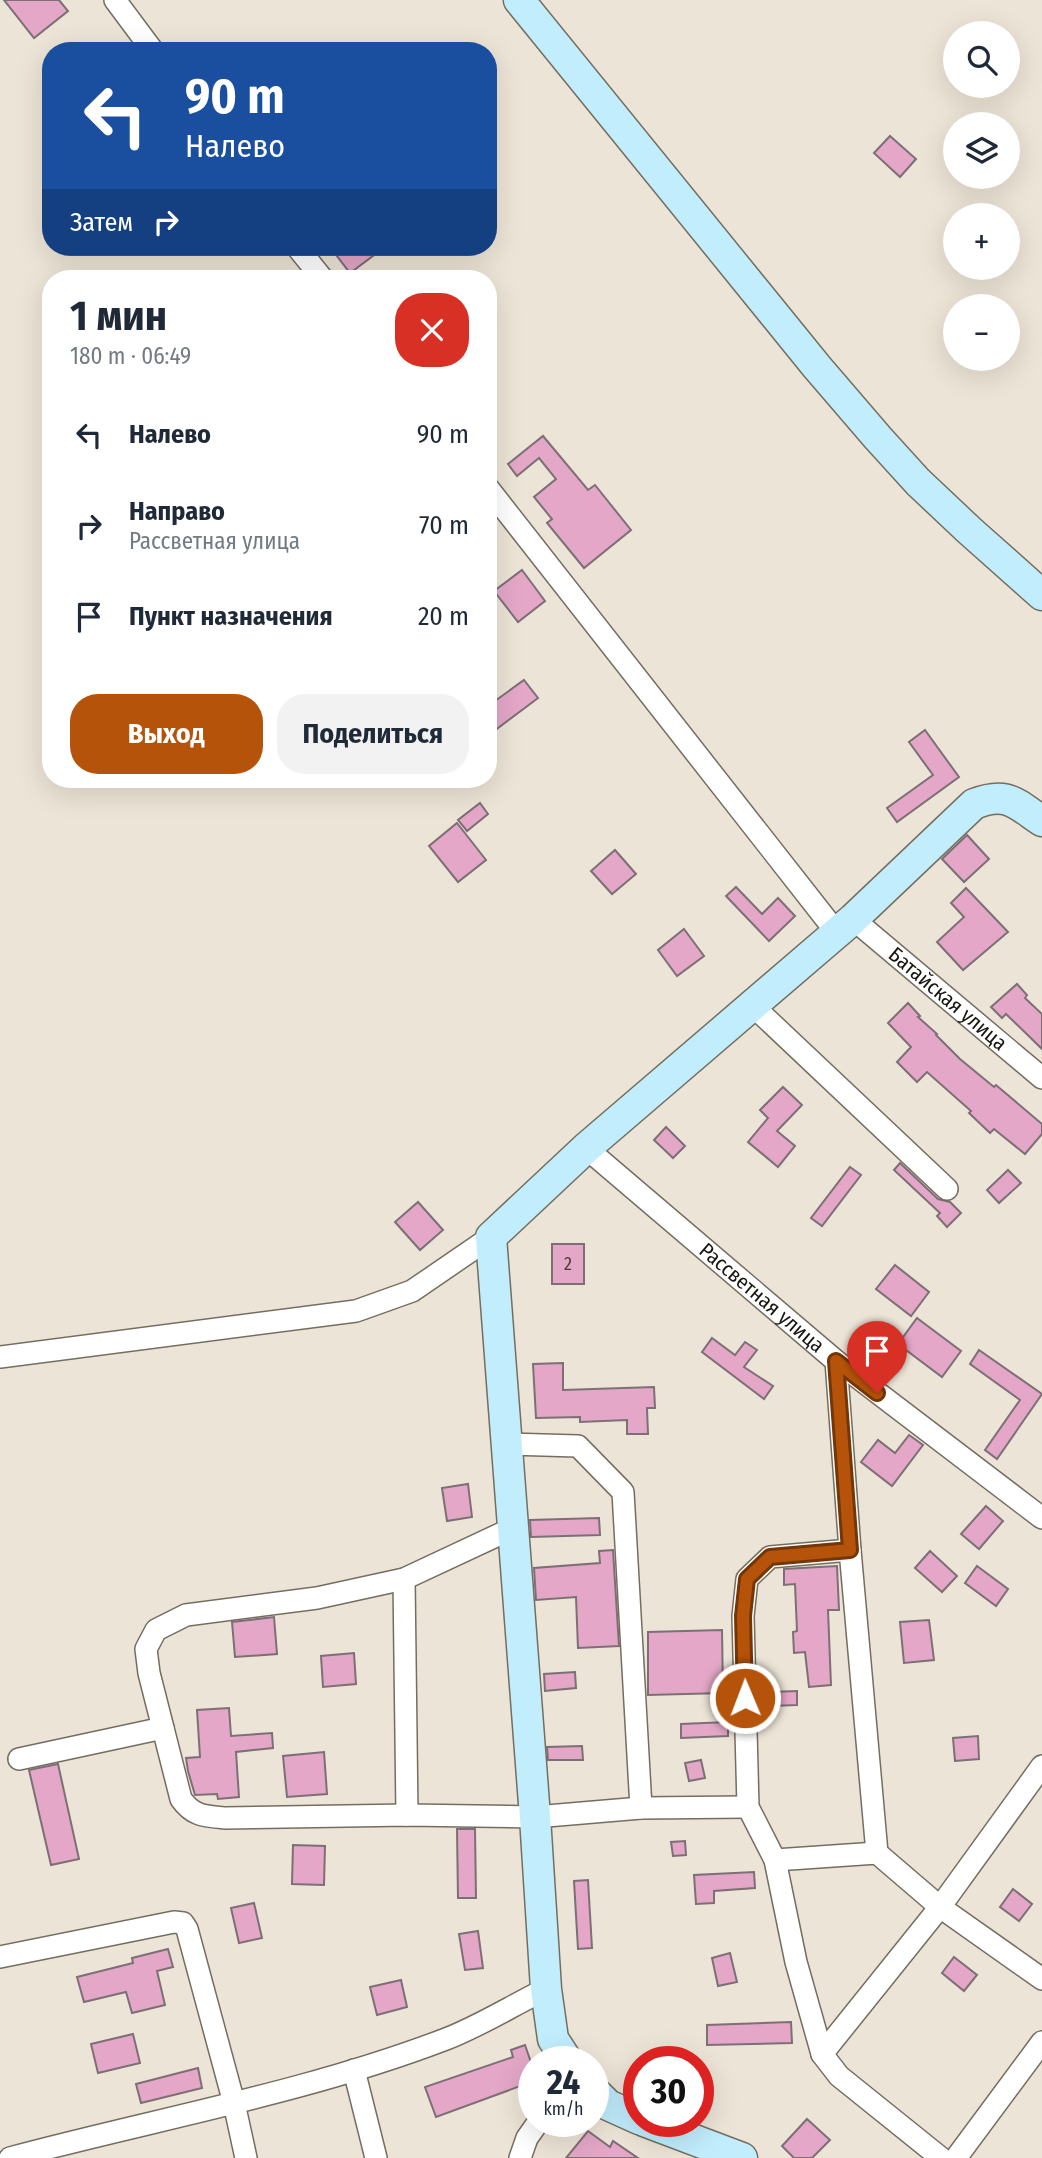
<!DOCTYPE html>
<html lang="ru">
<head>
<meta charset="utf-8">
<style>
	body { margin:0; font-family:"Fira Sans Condensed",sans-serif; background:#f2f2f3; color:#1f2937; height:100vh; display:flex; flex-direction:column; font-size:26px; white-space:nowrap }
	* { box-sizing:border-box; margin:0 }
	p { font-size:23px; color:#747a83 }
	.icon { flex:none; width:38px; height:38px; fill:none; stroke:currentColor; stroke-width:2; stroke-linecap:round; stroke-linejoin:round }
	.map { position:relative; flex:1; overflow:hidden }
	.drawer { position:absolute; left:42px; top:270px; width:455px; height:518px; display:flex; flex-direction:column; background:#fff; border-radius:28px; box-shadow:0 7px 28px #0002 }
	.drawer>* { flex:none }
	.top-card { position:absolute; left:42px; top:42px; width:455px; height:214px; border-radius:28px; box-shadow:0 7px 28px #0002; background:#1a4fa0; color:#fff; overflow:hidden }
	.controls { position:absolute; left:943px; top:21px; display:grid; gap:14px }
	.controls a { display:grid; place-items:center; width:77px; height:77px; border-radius:50%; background:#fff; box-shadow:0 7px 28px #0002; font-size:35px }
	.speed { position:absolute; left:518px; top:2046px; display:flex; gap:14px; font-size:35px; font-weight:700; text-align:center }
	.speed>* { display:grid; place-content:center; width:91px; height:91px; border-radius:50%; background:#fff; box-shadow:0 7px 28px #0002; line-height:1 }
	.speed small { font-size:18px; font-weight:400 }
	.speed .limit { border:10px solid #d22; background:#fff; color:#111 }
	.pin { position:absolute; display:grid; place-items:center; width:60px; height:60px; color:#fff; margin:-72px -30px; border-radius:50% 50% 50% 0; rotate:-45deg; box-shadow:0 0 7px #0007 }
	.pin .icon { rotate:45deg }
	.me { position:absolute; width:77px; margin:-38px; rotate:359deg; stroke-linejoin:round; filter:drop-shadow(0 0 5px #0008) }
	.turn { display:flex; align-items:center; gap:24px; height:147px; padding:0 28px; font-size:32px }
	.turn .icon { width:91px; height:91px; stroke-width:2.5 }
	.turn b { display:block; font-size:49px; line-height:60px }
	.then { display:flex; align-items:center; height:66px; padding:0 28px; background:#0003; gap:14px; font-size:26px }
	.round { display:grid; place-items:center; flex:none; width:74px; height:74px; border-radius:28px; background:#f2f2f3 }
	.head { display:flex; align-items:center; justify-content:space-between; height:119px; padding:0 28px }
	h1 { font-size:42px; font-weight:700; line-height:52px }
	.button { display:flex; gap:14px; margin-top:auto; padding:14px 28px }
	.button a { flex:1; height:80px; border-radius:28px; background:#b45309; color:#fff; font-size:28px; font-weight:700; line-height:80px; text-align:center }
	.button a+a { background:#f2f2f3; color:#1f2937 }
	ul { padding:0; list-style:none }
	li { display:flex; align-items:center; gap:21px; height:91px; padding:0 28px }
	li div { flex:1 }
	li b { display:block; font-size:26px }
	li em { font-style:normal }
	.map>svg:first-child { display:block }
	.building { fill:#e4a7c7; stroke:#7d6f76; stroke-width:2 }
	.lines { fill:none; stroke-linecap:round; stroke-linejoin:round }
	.street-casing { stroke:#746e61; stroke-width:24 }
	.secondary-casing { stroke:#746e61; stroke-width:33 }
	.street { stroke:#fff; stroke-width:21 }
	.secondary { stroke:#c1edfd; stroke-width:30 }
	.route-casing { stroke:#753606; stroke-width:18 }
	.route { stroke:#b45309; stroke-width:12 }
	.labels { text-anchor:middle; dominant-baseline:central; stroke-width:5; stroke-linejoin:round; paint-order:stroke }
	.number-label { font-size:18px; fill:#4a3a3e }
	.street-label { font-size:21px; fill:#171510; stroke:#f9f1e3 }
</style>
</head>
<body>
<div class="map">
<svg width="1042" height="2158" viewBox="0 0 1042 2158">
	<rect width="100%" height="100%" fill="#ece4d6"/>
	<g class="building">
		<path d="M4,0h55l9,11 -34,27z"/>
		<path d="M890,136l26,23 -16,18 -26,-24z"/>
		<path d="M330,247h55l-35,26z"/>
		<path d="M543,436l45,54 7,-5 36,45 -47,38 -37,-45 5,-4 -18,-22 22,-18 -17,-21 -22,18 -9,-12z"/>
		<path d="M522,570l23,31 -27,21 -24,-31z"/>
		<path d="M524,680l14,18 -44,33 -6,-8v-17z"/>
		<path d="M925,730l34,47 -62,45 -10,-14 46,-33 -24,-33z"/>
		<path d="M480,803l8,11 -21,17 -9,-11z"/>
		<path d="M457,823l29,37 -28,22 -29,-36z"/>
		<path d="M967,835l22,24 -25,23 -22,-23z"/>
		<path d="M615,850l21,24 -24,20 -21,-23z"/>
		<path d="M736,887l26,27 16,-16 17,18 -26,25 -43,-45z"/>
		<path d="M966,888l42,44 -45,38 -26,-28 27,-25 -13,-14z"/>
		<path d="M684,929l20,27 -27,20 -19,-26z"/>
		<path d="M1017,984l10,11 -2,3 17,16v35l-36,-35 -4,4 -11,-11z"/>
		<path d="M908,1003l12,13 -2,1 19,17 -1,1 24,24 34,28 2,-2 46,39v10l-17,20 -31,-25 -4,4 -21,-20 2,-2 -44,-39 -10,10 -20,-20 14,-15 -23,-24z"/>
		<path d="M783,1087l19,18 -25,26 18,15 -17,21 -30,-25 20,-24 -8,-8z"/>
		<path d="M666,1127l19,19 -12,12 -19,-18z"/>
		<path d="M900,1163l38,36 12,3 11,11 -14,14 -10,-11 3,-3 -46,-43z"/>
		<path d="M850,1167l11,8 -39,51 -11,-8z"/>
		<path d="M1008,1170l13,13 -22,20 -12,-13z"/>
		<path d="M418,1202l25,28 -23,20 -25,-28z"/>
		<rect x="552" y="1244" width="32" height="40"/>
		<path d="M895,1265l34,27 -18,24 -35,-27z"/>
		<path d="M917,1318l44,33 -19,26 -44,-33z"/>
		<path d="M712,1338l23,17 10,-13 12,8 -13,17 29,19 -9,13 -62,-47z"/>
		<path d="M979,1350l63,44 -45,65 -12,-9 35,-50 -50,-36z"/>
		<path d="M563,1363v27l91,-3 1,21h-8l1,26h-21v-14l-47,2v-5l-44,1 -3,-54z"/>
		<path d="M909,1435l14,10 -31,41 -31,-24 17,-22 17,13z"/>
		<path d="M468,1484l4,33 -25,4 -5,-33z"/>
		<path d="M986,1506l17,15 -24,28 -18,-15z"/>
		<path d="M599,1518l1,17 -69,2 -1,-17z"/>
		<path d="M613,1550l6,96 -41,2 -2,-51 -40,3 -2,-32 66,-5 -1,-12z"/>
		<path d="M930,1551l27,25 -15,16 -27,-24z"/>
		<path d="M837,1566l2,44h-11l3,75 -22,2 -4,-35 -11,1 -1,-21 4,-1 -2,-47 -11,1v-16z"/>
		<path d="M977,1566l31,23 -12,17 -31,-23z"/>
		<path d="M274,1617l3,37 -42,3 -3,-35z"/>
		<path d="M929,1620l5,40 -30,3 -4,-41z"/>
		<path d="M722,1630l1,63 -75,2v-63z"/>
		<path d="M354,1653l2,31 -33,3 -2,-31z"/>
		<path d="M575,1672l1,16 -31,3 -1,-17z"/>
		<path d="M797,1691v14l-27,1 -1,-14z"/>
		<path d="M229,1708l2,28 41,-3 1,15 -37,4 3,45 -21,2 -1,-5 -22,1 -7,-24 -2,-13 14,-1 -3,-47z"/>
		<path d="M728,1722v14l-47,2v-14z"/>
		<path d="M978,1736l1,23 -24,2 -2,-23z"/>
		<path d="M582,1746l1,14h-35l-1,-13z"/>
		<path d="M324,1752l3,42 -40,3 -4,-41z"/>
		<path d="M701,1760l4,18 -16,3 -4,-18z"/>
		<path d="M58,1764l21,95 -28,6 -22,-95z"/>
		<path d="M457,1829h18l1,69h-18z"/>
		<path d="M685,1841l1,14 -13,1 -2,-14z"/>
		<path d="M293,1845l32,1 -1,39 -32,-1z"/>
		<path d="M754,1872l1,16 -41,3v12l-18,1 -2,-29z"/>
		<path d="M588,1880l4,68 -14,1 -4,-68z"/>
		<path d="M1013,1889l19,15 -13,17 -19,-14z"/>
		<path d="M254,1903l8,35 -23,5 -8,-35z"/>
		<path d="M478,1931l5,37 -18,2 -6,-36z"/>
		<path d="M168,1949l5,18 -16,4 8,34 -33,8 -6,-21 -42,10 -7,-25 56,-14 -1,-5z"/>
		<path d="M730,1953l7,29 -19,4 -6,-28z"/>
		<path d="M954,1957l23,18 -13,16 -22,-18z"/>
		<path d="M401,1980l6,27 -30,8 -7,-28z"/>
		<path d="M791,2022l1,21 -85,2v-20z"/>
		<path d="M133,2034l7,29 -42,10 -7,-29z"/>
		<path d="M525,2045l9,26v10l-98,36 -11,-30 88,-30 -2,-7z"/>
		<path d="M198,2068l4,20 -61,15 -5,-19z"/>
		<path d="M807,2119l23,21 -18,18h-18l-12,-12z"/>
		<path d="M588,2131l22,16 3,-6 25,17h-72z"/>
	</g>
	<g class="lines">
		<defs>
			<g id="street">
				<path d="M115,0l38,51"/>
				<path d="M297,247l25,31"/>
				<path d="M488,488l349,445"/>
				<path id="s1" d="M853,919l189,159"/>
				<path d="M752,1005l195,184"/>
				<path id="s2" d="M586,1148l250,213 206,157"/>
				<path d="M0,1357l356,-46 56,-20 79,-54"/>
				<path d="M836,1361l14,189 27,303"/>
				<path d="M507,1444l71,2 45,46 18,316"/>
				<path d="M513,1528l-109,51 -87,19 -131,17 -30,15 -10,19 3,24 32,126c12,17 23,17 44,19l182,-3 128,2 106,-9 107,-1"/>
				<path d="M850,1550l-80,7 -23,22 -4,37 5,191 27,53 21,102 26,92 17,22 102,82"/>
				<path d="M404,1579l3,236"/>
				<path d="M19,1759l144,-31"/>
				<path d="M775,1860l102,-7 63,54 102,72"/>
				<path d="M0,1957l174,-35 9,1 4,6 47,174 12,55"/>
				<path d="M822,2054l118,-147 102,-141"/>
				<path d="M354,2070l22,88"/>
				<path d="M10,2158c145,-39 295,-65 436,-119 34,-13 67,-34 100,-50"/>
				<path d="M520,2158l7,-20 12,-17"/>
				<path d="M956,2158l86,-116"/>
			</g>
			<g id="secondary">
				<path d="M519,0l298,367 61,71 40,44 52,49 72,64"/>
				<path d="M568,2062l-15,-23 -7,-50 -11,-172 -44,-580 95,-89 267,-229 121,-115c33,-13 41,-1 68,17"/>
				<path d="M593,2090l15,15 31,14"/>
				<path d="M644,2121l98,37"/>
			</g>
		</defs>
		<use href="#street" class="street-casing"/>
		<use href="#secondary" class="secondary-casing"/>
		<use href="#street" class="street"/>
		<use href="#secondary" class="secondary"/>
	</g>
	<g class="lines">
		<defs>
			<path id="route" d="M745,1698l-2,-82 4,-37 23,-22 80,-7 -14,-189 41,32"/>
		</defs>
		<use href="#route" class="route-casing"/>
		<use href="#route" class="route"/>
	</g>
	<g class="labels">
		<g class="number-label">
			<text x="568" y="1264">2</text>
		</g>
		<g class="street-label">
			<text stroke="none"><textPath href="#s1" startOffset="124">Батайская улица</textPath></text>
			<text stroke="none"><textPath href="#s2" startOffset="231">Рассветная улица</textPath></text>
		</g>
	</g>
</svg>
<div class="controls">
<a><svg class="icon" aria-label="search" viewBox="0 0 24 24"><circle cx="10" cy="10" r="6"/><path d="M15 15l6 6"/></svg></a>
<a><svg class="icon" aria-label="layers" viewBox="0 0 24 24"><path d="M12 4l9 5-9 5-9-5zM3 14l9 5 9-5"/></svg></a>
<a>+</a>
<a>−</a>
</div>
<div class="speed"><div>24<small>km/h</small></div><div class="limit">30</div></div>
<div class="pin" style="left:877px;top:1393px;background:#d93025"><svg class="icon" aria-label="arrive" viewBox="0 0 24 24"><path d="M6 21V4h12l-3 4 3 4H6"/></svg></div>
<svg class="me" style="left:745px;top:1698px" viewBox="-20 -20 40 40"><circle r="17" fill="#b45309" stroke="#fff" stroke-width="3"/><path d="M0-11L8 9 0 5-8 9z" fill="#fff"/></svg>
<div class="top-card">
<div class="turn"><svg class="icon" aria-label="left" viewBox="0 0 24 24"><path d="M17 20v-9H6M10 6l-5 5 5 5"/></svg><div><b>90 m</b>Налево</div></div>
<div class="then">Затем<svg class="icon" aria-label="right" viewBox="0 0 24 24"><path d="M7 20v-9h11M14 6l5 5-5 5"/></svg></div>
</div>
<section class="drawer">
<div class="head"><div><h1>1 мин</h1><p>180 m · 06:49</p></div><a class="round" style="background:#d93025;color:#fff"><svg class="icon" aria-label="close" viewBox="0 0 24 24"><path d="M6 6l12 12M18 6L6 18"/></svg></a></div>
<ul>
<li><svg class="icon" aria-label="left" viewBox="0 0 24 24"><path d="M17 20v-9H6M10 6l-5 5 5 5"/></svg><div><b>Налево</b></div><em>90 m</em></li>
<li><svg class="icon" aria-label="right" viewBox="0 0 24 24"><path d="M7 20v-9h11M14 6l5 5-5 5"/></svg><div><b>Направо</b><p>Рассветная улица</p></div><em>70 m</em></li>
<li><svg class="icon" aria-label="arrive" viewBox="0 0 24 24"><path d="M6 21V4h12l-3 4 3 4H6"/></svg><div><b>Пункт назначения</b></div><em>20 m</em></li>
</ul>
<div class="button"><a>Выход</a><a>Поделиться</a></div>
</section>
</div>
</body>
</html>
